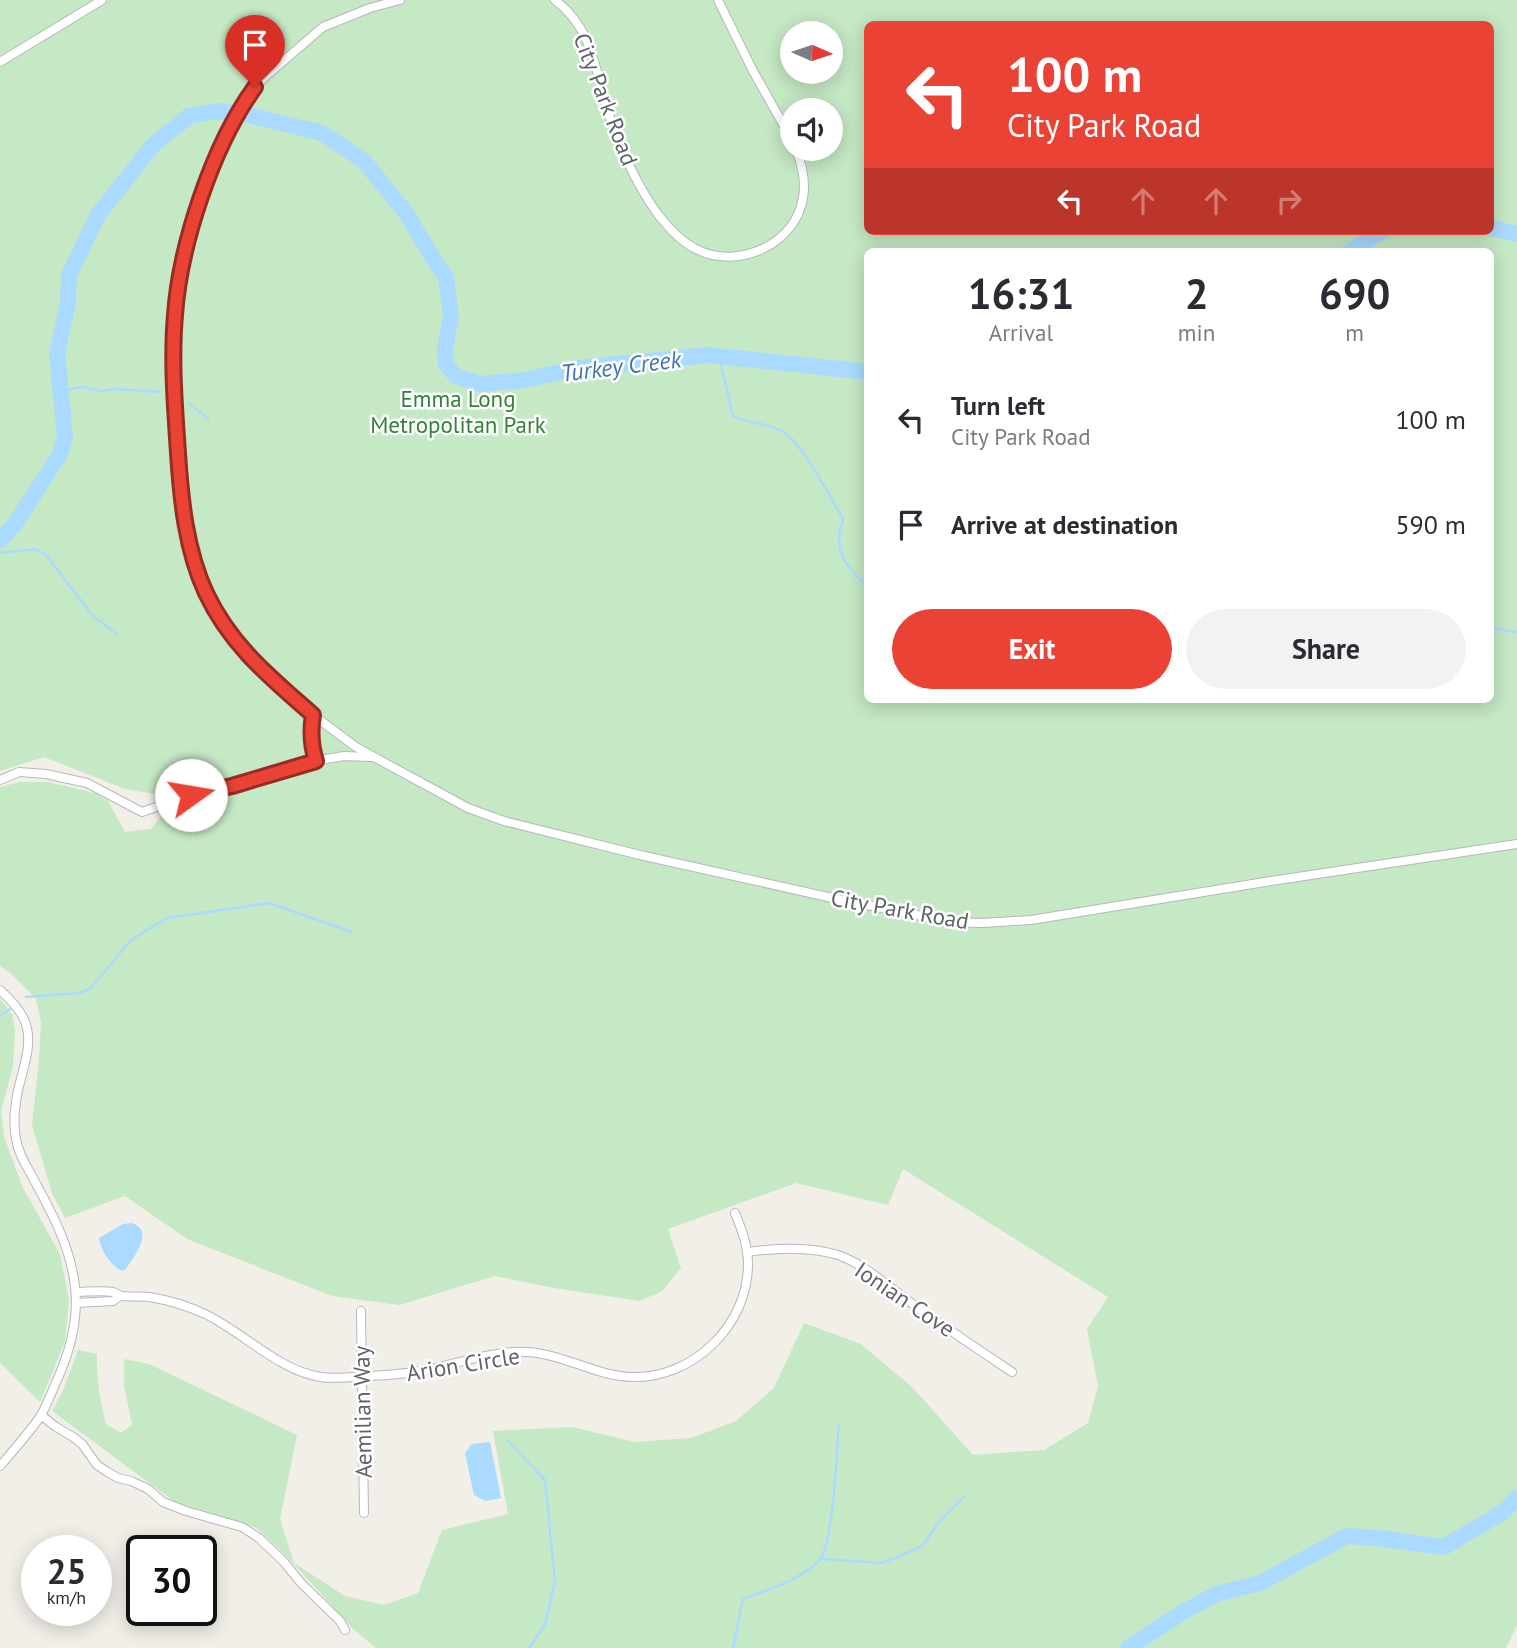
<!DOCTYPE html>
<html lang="en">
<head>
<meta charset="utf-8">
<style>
	body { margin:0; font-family:"PT Sans",sans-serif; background:#f2f2f3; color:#2b2b33; height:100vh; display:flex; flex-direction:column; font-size:26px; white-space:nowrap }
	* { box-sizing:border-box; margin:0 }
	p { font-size:23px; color:#7c7c81 }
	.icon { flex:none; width:38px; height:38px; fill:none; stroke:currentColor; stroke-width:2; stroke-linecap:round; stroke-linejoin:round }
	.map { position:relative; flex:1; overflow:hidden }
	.details { position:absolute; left:864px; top:248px; width:630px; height:455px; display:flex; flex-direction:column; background:#fff; border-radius:10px; box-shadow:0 4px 18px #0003 }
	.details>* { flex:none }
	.hud { position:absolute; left:864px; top:21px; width:630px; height:214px; border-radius:10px; box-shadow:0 4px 18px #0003; background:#ea4335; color:#fff; overflow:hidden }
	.needle { width:46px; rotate:93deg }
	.controls { position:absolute; left:780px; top:21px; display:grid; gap:14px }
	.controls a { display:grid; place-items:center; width:63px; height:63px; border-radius:50%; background:#fff; box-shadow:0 4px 18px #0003; font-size:35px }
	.speed { position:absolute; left:21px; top:1535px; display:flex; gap:14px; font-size:35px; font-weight:700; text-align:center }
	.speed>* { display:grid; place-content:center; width:91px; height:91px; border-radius:50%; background:#fff; box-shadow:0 4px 18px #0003; line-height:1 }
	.speed small { font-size:18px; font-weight:400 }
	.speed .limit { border:4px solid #111; border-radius:10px; background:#fff; color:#111 }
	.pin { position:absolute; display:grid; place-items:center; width:60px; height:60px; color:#fff; margin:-72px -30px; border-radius:50% 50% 50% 0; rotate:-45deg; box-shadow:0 0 7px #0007 }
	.pin .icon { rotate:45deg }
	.me { position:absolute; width:77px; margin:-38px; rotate:77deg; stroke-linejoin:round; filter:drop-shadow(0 0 5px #0008) }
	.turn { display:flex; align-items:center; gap:24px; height:147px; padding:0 28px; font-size:32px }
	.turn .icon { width:91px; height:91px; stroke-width:2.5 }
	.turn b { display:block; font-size:49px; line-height:60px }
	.lanes { display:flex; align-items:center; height:66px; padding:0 28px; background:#0003; justify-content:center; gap:35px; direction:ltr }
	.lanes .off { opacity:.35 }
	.eta { display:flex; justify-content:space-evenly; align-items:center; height:119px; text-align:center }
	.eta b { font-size:42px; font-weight:700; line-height:49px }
	.button { display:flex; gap:14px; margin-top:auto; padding:14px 28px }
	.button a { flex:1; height:80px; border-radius:42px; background:#ea4335; color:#fff; font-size:28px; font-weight:700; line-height:80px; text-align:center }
	.button a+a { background:#f2f2f3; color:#2b2b33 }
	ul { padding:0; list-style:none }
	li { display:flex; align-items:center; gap:21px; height:105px; padding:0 28px }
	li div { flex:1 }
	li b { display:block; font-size:26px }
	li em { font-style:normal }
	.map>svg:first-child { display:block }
	.green { fill:#c5e8c5; fill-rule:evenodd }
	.water { fill:#aadaff }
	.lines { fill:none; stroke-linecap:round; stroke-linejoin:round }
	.stream { stroke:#aadaff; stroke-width:2.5 }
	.river { stroke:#aadaff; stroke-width:16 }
	.street-casing { stroke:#b5b8bc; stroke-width:10 }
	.street { stroke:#fff; stroke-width:8 }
	.route-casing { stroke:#982c22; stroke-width:18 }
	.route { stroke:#ea4335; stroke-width:12 }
	.labels { text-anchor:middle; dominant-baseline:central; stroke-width:5; stroke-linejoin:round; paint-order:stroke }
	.street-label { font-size:23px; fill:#5f6368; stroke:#fff }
	.park-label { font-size:23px; fill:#348238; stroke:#fff }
	.water-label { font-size:24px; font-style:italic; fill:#4174aa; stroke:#fff }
</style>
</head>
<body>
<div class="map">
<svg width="1517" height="1648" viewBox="0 0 1517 1648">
	<rect width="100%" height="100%" fill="#f1efe8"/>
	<g class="green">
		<path d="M0,0h1517v1625l-11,23h-1130l-24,-20 -58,-64 -37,-36 -82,-26 -123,-91 10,-18 16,-43 19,4c-1,24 3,47 9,70l15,9 11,-8 -8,-40v-26l25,5 148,71 -17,84 14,44 51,33 39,9 34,-12 24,-63 66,-16 -15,-83 79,-4 63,15 56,-4 45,-17 38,-33 30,-65 57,21 52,44 60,67 71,-5 44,-27 10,-37 -11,-57 21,-32 -205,-128 -15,36 -92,-22 -128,46 13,39 -19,23 -22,10 -86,-13 -59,-12 -96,29 -67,-9 -145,-57 -62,-43 -60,22 -13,-25 -20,-68 7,-65 2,-39 -5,-22 -26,-26 -10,-7v-179l20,-5h28l47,11 13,8 17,31 26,-3 14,-18 35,-13 74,-18 -11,-7 -102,22 -36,-6 -81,-32 -44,14zM868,24h623v207h-623zM793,33h38v39h-38zM793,110h38v39h-38zM868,252h623v448h-623z"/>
		<path d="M0,999l12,15 3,16 -2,36 -12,45 3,26 19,51 37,66 9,46 -4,42 -25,60 -40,-39z"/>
	</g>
	<g class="water">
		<path d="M132,1223c23,8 2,33 -6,46l-4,2c-12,-6 -21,-20 -23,-33l24,-14z"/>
		<path d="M490,1442l11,56 -15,3 -12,-6 -9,-42 7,-9z"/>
	</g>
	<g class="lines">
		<g class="stream">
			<path d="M719,357l14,59c16,9 31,6 47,14 20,8 51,69 63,89 -1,6 -4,12 -4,18 -1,20 14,37 29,49"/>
			<path d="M61,391l21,-4 21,4 13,-2 44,3"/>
			<path d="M189,404l20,15"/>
			<path d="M0,553l36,-4 11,7 45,59 25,19"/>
			<path d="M1491,628l26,4"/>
			<path d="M26,997l54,-4 11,-5 40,-48 36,-22 102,-15 83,29"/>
			<path d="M0,1016l10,-7"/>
			<path d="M508,1441l37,39 10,102 -10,42 -16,24"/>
			<path d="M822,1559l59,4 17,-6 24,-11 17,-24 26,-26"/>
			<path d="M733,1648l10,-49c27,-10 55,-18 76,-38 14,-14 18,-113 20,-137"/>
		</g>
		<g class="river">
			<path d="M1491,228l26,6"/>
			<path d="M1349,252l33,-21"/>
			<path d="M0,540l15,-16 45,-70 5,-17 -8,-84 11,-51 1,-27 29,-60 55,-70 36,-29 27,-5 28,3 78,19 42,28 42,52 31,52 9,12 5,40 -6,31 1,16 10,12 24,8 44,-4 55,-12 128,-13 161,17"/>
			<path d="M1128,1648l52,-34 36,-20 44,-11 87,-47 30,2 67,9 59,-35 14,-14"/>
		</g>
		<defs>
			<g id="street">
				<path d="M400,0l-30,8 -47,19 -56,48 -12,12 -14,20 -26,56 -18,46 -11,43 -11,60 -1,87 6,81 6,48 15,54 15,30 22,32 16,19 59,52 43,32 18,10 94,51 36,13 136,34 188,42 123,25 32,1 48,-3 240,-39 246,-37"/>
				<path d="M555,0c37,28 39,66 52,108 10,34 29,76 50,105 10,13 24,29 39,36 38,20 93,-1 105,-43 6,-18 2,-39 -5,-57"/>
				<path d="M718,0l35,71 40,71"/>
				<path d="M0,62l102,-62"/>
				<path d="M313,715c-3,17 -2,30 2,46"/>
				<path d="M0,780l19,-8 27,2 41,9 55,29 49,-17 41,-9 83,-25 29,-5 27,1"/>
				<path d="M0,990c10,9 18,17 24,29 12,27 -5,56 -8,83 -2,12 -2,25 0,37 2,14 10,26 17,39 8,15 17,31 24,47 25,55 25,98 1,153 -6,13 -11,27 -18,39 -12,17 -26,33 -40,49"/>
				<path d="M747,1252c29,-4 62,-6 91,3 28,10 52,33 76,50 32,23 65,45 98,67"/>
				<path d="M76,1292c10,0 28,-2 37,0 4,1 6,4 10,4 9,1 18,0 26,1 19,3 39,9 56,17 38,18 73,56 115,63 13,2 25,0 37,0 23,-2 46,-2 69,-7 29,-6 57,-16 88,-18 44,-3 77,24 118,25 60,2 116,-51 116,-113 0,-18 -6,-34 -13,-51"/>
				<path d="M77,1303l36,-2 7,-5"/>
				<path d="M361,1311l3,202"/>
				<path d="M41,1415l15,12 17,10 9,7 15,21 9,6 12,7 13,3 17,8 15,13 23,9 56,16 17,11 25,24 17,21 39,38 5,9"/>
			</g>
		</defs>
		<use href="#street" class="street-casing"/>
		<use href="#street" class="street"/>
	</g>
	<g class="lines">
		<defs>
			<path id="route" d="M191,795l41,-9 84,-25c-5,-16 -6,-29 -3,-46 -43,-38 -82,-69 -107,-122 -20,-43 -25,-93 -28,-140 -3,-46 -7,-92 -3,-138 5,-71 38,-170 80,-228"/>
		</defs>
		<use href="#route" class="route-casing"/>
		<use href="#route" class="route"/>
	</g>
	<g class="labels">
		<g class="street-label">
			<text transform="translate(606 99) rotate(69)">City Park Road</text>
			<text transform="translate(900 909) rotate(10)">City Park Road</text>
			<text transform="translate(905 1299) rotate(34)">Ionian Cove</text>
			<text transform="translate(463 1364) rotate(-9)">Arion Circle</text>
			<text transform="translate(362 1412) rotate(-91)">Aemilian Way</text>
		</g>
		<g class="park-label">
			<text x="458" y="398">Emma Long<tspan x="458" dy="26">Metropolitan Park</tspan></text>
		</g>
		<g class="water-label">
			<text transform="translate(621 366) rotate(-7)">Turkey Creek</text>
		</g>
	</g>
</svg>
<div class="controls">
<a><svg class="needle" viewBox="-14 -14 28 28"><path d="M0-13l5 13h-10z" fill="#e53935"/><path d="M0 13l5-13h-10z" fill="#7c7c81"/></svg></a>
<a><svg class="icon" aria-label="sound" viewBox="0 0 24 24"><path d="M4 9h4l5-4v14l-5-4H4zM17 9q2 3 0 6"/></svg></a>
</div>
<div class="speed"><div>25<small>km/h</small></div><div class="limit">30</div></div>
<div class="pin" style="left:255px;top:87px;background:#d93025"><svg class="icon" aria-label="arrive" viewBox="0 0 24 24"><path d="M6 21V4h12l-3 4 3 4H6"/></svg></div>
<svg class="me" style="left:191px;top:795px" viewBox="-20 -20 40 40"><circle r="19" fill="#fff"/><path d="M0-13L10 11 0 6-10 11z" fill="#ea4335"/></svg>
<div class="hud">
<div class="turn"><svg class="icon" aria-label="left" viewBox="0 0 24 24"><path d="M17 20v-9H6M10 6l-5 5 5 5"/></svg><div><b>100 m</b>City Park Road</div></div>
<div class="lanes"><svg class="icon" aria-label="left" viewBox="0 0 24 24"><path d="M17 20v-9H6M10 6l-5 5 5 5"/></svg><svg class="icon off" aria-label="ahead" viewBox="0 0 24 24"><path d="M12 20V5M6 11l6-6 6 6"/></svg><svg class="icon off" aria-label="ahead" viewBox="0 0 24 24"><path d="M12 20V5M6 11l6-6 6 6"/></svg><svg class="icon off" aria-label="right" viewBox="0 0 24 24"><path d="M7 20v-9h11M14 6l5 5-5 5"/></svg></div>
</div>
<section class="details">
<div class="eta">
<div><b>16:31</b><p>Arrival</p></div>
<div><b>2</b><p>min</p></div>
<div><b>690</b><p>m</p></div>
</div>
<ul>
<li><svg class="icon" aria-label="left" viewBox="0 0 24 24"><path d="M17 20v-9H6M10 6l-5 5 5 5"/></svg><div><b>Turn left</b><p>City Park Road</p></div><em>100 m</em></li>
<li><svg class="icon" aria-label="arrive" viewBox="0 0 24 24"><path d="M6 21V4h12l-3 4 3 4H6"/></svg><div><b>Arrive at destination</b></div><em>590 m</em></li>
</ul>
<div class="button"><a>Exit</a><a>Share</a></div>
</section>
</div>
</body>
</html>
